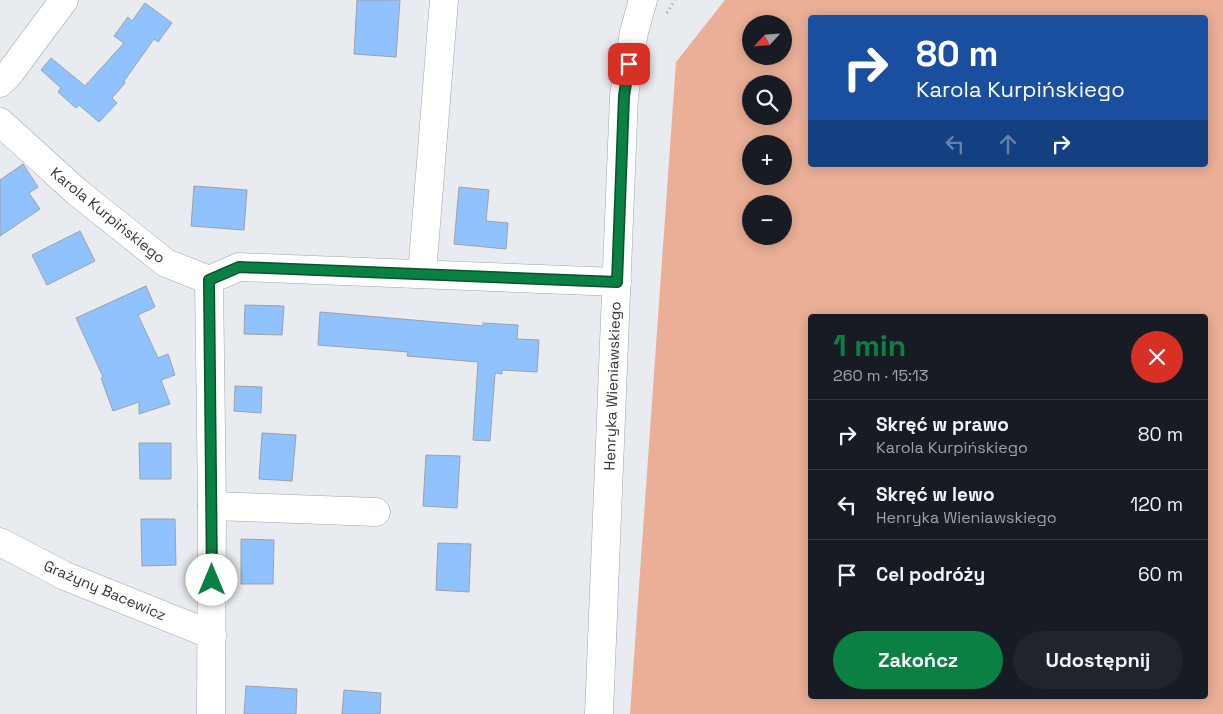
<!DOCTYPE html>
<html lang="pl">
<head>
<meta charset="utf-8">
<style>
	body { margin:0; font-family:"Space Grotesk",sans-serif; background:#20242c; color:#f1f3f6; height:100vh; display:flex; flex-direction:column; font-size:19px; white-space:nowrap }
	* { box-sizing:border-box; margin:0 }
	p { font-size:16px; color:#9ea1a6 }
	.icon { flex:none; width:28px; height:28px; fill:none; stroke:currentColor; stroke-width:2; stroke-linecap:round; stroke-linejoin:round }
	.map { position:relative; flex:1; overflow:hidden }
	.panel { position:absolute; left:808px; top:314px; width:400px; height:385px; display:flex; flex-direction:column; background:#171b24; border-radius:5px; box-shadow:0 2px 12px #0003 }
	.panel>* { flex:none }
	.top-card { position:absolute; left:808px; top:15px; width:400px; height:152px; border-radius:5px; box-shadow:0 2px 12px #0003; background:#1a4fa0; color:#fff; overflow:hidden }
	.needle { width:32px; rotate:244deg }
	.tools { position:absolute; left:742px; top:15px; display:grid; gap:10px }
	.tools a { display:grid; place-items:center; width:50px; height:50px; border-radius:50%; background:#171b24; box-shadow:0 2px 12px #0003; font-size:25px }
	.pin { position:absolute; display:grid; place-items:center; width:42px; height:42px; color:#fff; margin:-21px; border-radius:10px; box-shadow:0 2px 8px #0006 }
	.me { position:absolute; width:55px; margin:-28px; rotate:0deg; stroke-linejoin:round; filter:drop-shadow(0 0 4px #0008) }
	.turn { display:flex; align-items:center; gap:18px; height:105px; padding:0 25px; font-size:22px }
	.turn .icon { width:65px; height:65px; stroke-width:2.5 }
	.turn b { display:block; font-size:35px; line-height:42px }
	.lanes { display:flex; align-items:center; height:48px; padding:0 25px; background:#0003; justify-content:center; gap:25px; direction:ltr }
	.lanes .off { opacity:.35 }
	.round { display:grid; place-items:center; flex:none; width:52px; height:52px; border-radius:26px; background:#20242c }
	.head { display:flex; align-items:center; justify-content:space-between; height:85px; padding:0 25px }
	h1 { font-size:30px; font-weight:700; line-height:38px; color:#0b8043 }
	.cta { display:flex; gap:10px; margin-top:auto; padding:10px 25px }
	.cta a { flex:1; height:58px; border-radius:30px; background:#0b8043; color:#fff; font-size:20px; font-weight:700; line-height:58px; text-align:center }
	.cta a+a { background:#20242c; color:#f1f3f6 }
	ul { padding:0; list-style:none }
	li { display:flex; align-items:center; gap:15px; height:70px; padding:0 25px; border-top:1px solid #363941 }
	li div { flex:1 }
	li b { display:block; font-size:19px }
	li em { font-style:normal }
	.map>svg:first-child { display:block }
	.green { fill:#eaaf96; fill-rule:evenodd }
	.building { fill:#8fc2ff; stroke:#9ea1a5 }
	.lines { fill:none; stroke-linecap:round; stroke-linejoin:round }
	.minor-casing { stroke:#a1a4a8; stroke-width:29 }
	.path { stroke:#9b9da0; stroke-width:3; stroke-dasharray:1 4; stroke-linecap:butt }
	.minor { stroke:#fff; stroke-width:28 }
	.route-casing { stroke:#07532c; stroke-width:12 }
	.route { stroke:#0b8043; stroke-width:9 }
	.labels { text-anchor:middle; dominant-baseline:central; stroke-width:4; stroke-linejoin:round; paint-order:stroke }
	.street-label { font-size:15px; fill:#363739; stroke:#fff }
</style>
</head>
<body>
<div class="map">
<svg width="1223" height="714" viewBox="0 0 1223 714">
	<rect width="100%" height="100%" fill="#e8ecf0"/>
	<path class="green" d="M725,0h498v714h-593l46,-652zM810,18h395v147h-395zM751,24h33v32h-33zM751,84h33v32h-33zM751,144h33v32h-33zM751,204h33v32h-33zM810,316h395v380h-395z"/>
	<g class="building">
		<path d="M357,0h43l-4,57 -42,-3z"/>
		<path d="M145,3l27,20 -14,19 -4,-3 -30,42 1,2 -13,15 5,5 -18,19 -20,-17 -3,3 -18,-16 3,-4 -20,-18 10,-12 34,28 39,-43 -10,-7 14,-19 4,4z"/>
		<path d="M23,164l15,23 -9,6 11,16 -40,27v-56z"/>
		<path d="M194,186l53,4 -3,40 -53,-4z"/>
		<path d="M459,187l30,3 -3,31 22,2 -2,26 -52,-5z"/>
		<path d="M80,231l15,30 -48,24 -15,-30z"/>
		<path d="M146,286l9,21 -17,8 20,43 10,-4 7,21 -14,5 9,24 -31,10v-12l-26,9 -12,-33 2,-1 -27,-59z"/>
		<path d="M245,305l39,1 -2,29 -38,-1z"/>
		<path d="M320,312l163,14v-3l35,2 -1,14 22,1 -2,32 -35,-2v4l-7,-1 -5,68 -17,-1 5,-78 -71,-6 1,-4 -90,-7z"/>
		<path d="M235,386l27,1 -1,26 -27,-2z"/>
		<path d="M262,433l34,2 -4,46 -33,-2z"/>
		<path d="M139,443h32v36h-31z"/>
		<path d="M426,455l34,1 -3,52 -34,-2z"/>
		<path d="M141,519h34l1,46 -34,1z"/>
		<path d="M241,539l33,1 -1,44h-32z"/>
		<path d="M438,543l33,1 -2,48 -33,-2z"/>
		<path d="M246,686l51,3 -1,25h-52z"/>
		<path d="M344,690l37,3 -1,21h-38z"/>
	</g>
	<g class="lines">
		<defs>
			<g id="minor">
				<path d="M0,83l9,-9 55,-74"/>
				<path d="M0,122l77,70 89,71 43,17 30,-13 378,15"/>
				<path d="M422,274l22,-274"/>
				<path d="M209,280l3,226 -1,208"/>
				<path d="M212,506l164,6"/>
				<path d="M0,542l65,34 147,59"/>
				<path d="M599,714l25,-618 10,-64 9,-32"/>
			</g>
		</defs>
		<use href="#minor" class="minor-casing"/>
		<path class="path" d="M667,13l8,-13"/>
		<use href="#minor" class="minor"/>
	</g>
	<g class="lines">
		<defs>
			<path id="route" d="M212,580l-3,-300 30,-13 378,15 7,-186 5,-32"/>
		</defs>
		<use href="#route" class="route-casing"/>
		<use href="#route" class="route"/>
	</g>
	<g class="labels">
		<g class="street-label">
			<text transform="translate(108 215) rotate(39)">Karola Kurpińskiego</text>
			<text transform="translate(612 386) rotate(-88)">Henryka Wieniawskiego</text>
			<text transform="translate(105 590) rotate(23)">Grażyny Bacewicz</text>
		</g>
	</g>
</svg>
<div class="tools">
<a><svg class="needle" viewBox="-14 -14 28 28"><path d="M0-13l5 13h-10z" fill="#e53935"/><path d="M0 13l5-13h-10z" fill="#9ea1a6"/></svg></a>
<a><svg class="icon" aria-label="search" viewBox="0 0 24 24"><circle cx="10" cy="10" r="6"/><path d="M15 15l6 6"/></svg></a>
<a>+</a>
<a>−</a>
</div>
<div class="pin" style="left:629px;top:64px;background:#d93025"><svg class="icon" aria-label="arrive" viewBox="0 0 24 24"><path d="M6 21V4h12l-3 4 3 4H6"/></svg></div>
<svg class="me" style="left:212px;top:580px" viewBox="-20 -20 40 40"><circle r="19" fill="#fff"/><path d="M0-13L10 11 0 6-10 11z" fill="#0b8043"/></svg>
<div class="top-card">
<div class="turn"><svg class="icon" aria-label="right" viewBox="0 0 24 24"><path d="M7 20v-9h11M14 6l5 5-5 5"/></svg><div><b>80 m</b>Karola Kurpińskiego</div></div>
<div class="lanes"><svg class="icon off" aria-label="left" viewBox="0 0 24 24"><path d="M17 20v-9H6M10 6l-5 5 5 5"/></svg><svg class="icon off" aria-label="ahead" viewBox="0 0 24 24"><path d="M12 20V5M6 11l6-6 6 6"/></svg><svg class="icon" aria-label="right" viewBox="0 0 24 24"><path d="M7 20v-9h11M14 6l5 5-5 5"/></svg></div>
</div>
<section class="panel">
<div class="head"><div><h1>1 min</h1><p>260 m · 15:13</p></div><a class="round" style="background:#d93025;color:#fff"><svg class="icon" aria-label="close" viewBox="0 0 24 24"><path d="M6 6l12 12M18 6L6 18"/></svg></a></div>
<ul>
<li><svg class="icon" aria-label="right" viewBox="0 0 24 24"><path d="M7 20v-9h11M14 6l5 5-5 5"/></svg><div><b>Skręć w prawo</b><p>Karola Kurpińskiego</p></div><em>80 m</em></li>
<li><svg class="icon" aria-label="left" viewBox="0 0 24 24"><path d="M17 20v-9H6M10 6l-5 5 5 5"/></svg><div><b>Skręć w lewo</b><p>Henryka Wieniawskiego</p></div><em>120 m</em></li>
<li><svg class="icon" aria-label="arrive" viewBox="0 0 24 24"><path d="M6 21V4h12l-3 4 3 4H6"/></svg><div><b>Cel podróży</b></div><em>60 m</em></li>
</ul>
<div class="cta"><a>Zakończ</a><a>Udostępnij</a></div>
</section>
</div>
</body>
</html>
